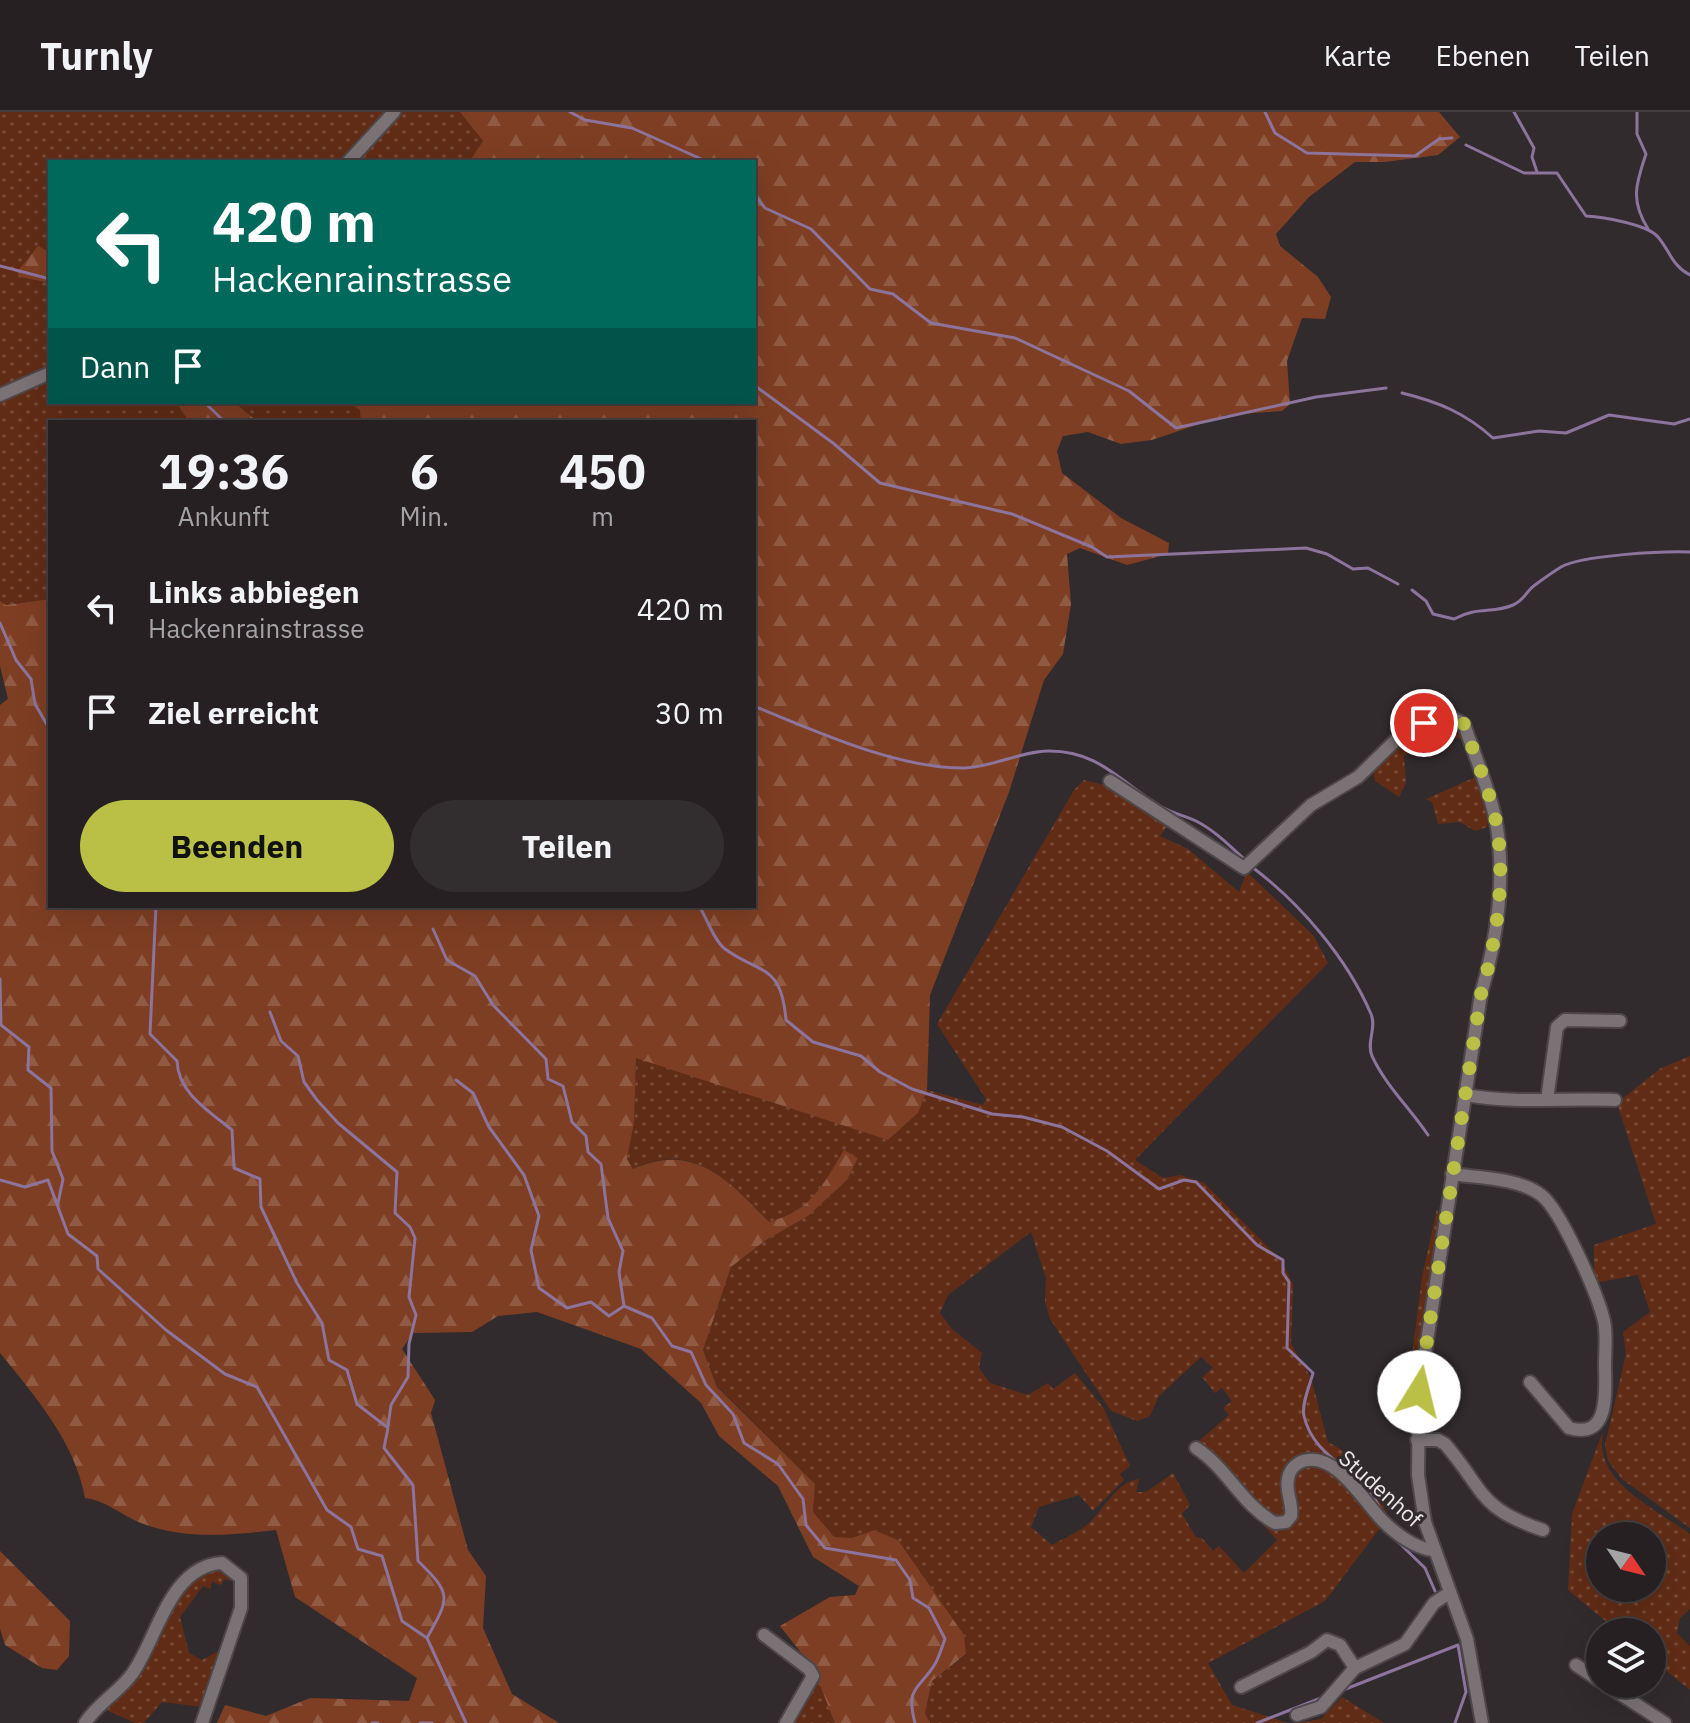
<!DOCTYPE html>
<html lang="de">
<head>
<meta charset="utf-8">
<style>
	body { margin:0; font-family:"IBM Plex Sans",sans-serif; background:#322d2f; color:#f1f3f6; height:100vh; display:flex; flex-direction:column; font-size:30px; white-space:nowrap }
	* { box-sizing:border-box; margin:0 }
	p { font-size:26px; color:#a4a3a5 }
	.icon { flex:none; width:44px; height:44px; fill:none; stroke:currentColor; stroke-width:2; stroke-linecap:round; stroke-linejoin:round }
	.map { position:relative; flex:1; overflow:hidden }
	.details { position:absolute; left:48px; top:308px; width:708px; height:488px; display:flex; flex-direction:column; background:#262022; border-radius:0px; box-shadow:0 8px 32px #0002,0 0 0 2px #423e40 }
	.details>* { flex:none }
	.guide { position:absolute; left:48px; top:48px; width:708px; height:244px; border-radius:0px; box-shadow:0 8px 32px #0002,0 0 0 2px #423e40; background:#00695c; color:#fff; overflow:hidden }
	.needle { width:52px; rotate:125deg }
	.controls { position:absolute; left:1586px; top:1410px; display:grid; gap:16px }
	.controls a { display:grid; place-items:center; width:80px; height:80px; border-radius:50%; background:#262022; box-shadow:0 8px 32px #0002,0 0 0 2px #423e40; font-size:40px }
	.pin { position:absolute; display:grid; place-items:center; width:68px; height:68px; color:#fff; margin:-34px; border:4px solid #fff; border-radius:50%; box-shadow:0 2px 8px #0007 }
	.me { position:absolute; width:88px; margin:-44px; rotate:9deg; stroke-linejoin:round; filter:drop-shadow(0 0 6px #0008) }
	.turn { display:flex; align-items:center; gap:28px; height:168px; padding:0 32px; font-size:36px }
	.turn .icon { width:104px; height:104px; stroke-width:2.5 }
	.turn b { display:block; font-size:56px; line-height:68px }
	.then { display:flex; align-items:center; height:76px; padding:0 32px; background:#0003; gap:16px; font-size:30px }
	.eta { display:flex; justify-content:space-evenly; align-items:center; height:136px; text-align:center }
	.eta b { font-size:48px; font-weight:700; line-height:56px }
	.action { display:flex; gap:16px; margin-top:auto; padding:16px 32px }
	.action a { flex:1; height:92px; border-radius:48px; background:#bac045; color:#111; font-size:32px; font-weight:700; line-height:92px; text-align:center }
	.action a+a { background:#322d2f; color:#f1f3f6 }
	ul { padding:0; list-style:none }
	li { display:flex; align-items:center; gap:24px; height:104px; padding:0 32px }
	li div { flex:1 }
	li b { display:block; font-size:30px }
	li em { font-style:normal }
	header { display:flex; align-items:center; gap:48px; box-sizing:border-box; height:112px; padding:0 40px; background:#262022; border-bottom:2px solid #423e40 }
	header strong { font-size:38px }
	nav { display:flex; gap:44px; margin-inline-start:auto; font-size:28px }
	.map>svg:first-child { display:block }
	.green { fill:url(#green-dots); fill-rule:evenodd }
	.forest { fill:url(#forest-firs) }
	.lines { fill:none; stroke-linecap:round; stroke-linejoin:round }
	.stream { stroke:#8c749c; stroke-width:3 }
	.minor-casing { stroke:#4d4749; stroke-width:16 }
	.minor { stroke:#7a7274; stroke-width:12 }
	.route { stroke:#bac045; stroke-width:14; stroke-dasharray:0 25.2 }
	.labels { text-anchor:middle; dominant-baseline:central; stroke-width:6; stroke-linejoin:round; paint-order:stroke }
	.street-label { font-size:22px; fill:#ede8e9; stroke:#322b2d }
</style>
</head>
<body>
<header>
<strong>Turnly</strong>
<nav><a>Karte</a><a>Ebenen</a><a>Teilen</a></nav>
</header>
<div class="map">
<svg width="1690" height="1611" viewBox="0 0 1690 1611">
	<defs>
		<pattern id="green-dots" width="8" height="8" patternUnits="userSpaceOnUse" patternTransform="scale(2)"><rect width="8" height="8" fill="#612c15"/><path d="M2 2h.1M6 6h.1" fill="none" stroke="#784b37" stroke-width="1.8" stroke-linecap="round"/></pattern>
		<pattern id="forest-firs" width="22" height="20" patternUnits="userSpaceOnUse" patternTransform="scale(2)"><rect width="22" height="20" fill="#7e3e23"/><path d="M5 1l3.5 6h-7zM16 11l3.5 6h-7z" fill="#915a43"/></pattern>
	</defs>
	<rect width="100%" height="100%" fill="#322b2d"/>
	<g class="green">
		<path d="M0,0h391l-46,50h-295v90l-3,-4 -27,29 30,6v88l-50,21z"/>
		<path d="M398,0h62l23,29 -14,21h-73l-20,-5 -6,5h-18z"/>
		<path d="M50,265v25h126l13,20h-139v177l-44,6 -6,-4v-203z"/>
		<path d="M234,290h114l12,8 2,8 -1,4h-103z"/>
		<path d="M1449,610l12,6 2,11 -42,-5 2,-7z"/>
		<path d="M1400,629l6,1 8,8 -10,6 2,27 -7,14 -24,-16 -2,-12z"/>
		<path d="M1478,664l12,29 -3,22 -12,4 -15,-9 -22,2 -6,-22 -6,-3z"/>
		<path d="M1084,668l25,6 58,40 -7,10 28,13 51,43 8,-20 67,64 14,27 -193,197 28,18 17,-3 24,8 76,76 13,25 -2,60 20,34 17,64c39,22 42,33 59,72l-2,6c-20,-18 -50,-73 -82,-61 -9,3 -15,8 -18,17 -4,15 9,27 1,42l-8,2c-30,-10 -53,-57 -84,-75l35,-30 -6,-7 9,-7 -10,-13 -7,5 -13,-16 11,-9 -12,-11 -42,39 -9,20 -13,5 -26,-10 -61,-92 -5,-18 1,-23 -15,-46 -83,63 -8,18 12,16 30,24 -3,15 11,15 38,12 20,-12 5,6 22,-16 28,34 27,59 -10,8 4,6 -31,31 -14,-16 -40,12 -8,20 21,18c12,-7 29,-13 39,-24 15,-15 25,-38 48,-42l-3,13h10l27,-19 17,32 -8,9 14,23 6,1 11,13 6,-5 25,27 33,-33 -24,-26 2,-3 21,15 15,-3c9,-16 -3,-27 -1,-43 1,-6 5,-12 10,-15 28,-15 66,42 83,59l-58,77 -117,62 24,42 56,18h-358l-5,-10 7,-32 34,-26 -2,-20 -66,-95 -24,-10 -22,8h-18l-21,-26 2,-28 -98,-98 -14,-36 28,-83 35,-27 42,-24 39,-36 11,-22 -14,-7c-22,35 -32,59 -75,71 -40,-41 -75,-82 -136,-53l-6,-10 7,-36 2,-66 252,83 30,-27 9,-23 56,15 3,-6 -49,-75 137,-234z"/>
		<path d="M1690,944v472l-68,-49 -14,-18 -3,-16 21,-91 -3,-22 27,-20 -12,-37 -44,8v-38l62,-21 -39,-121 44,-35z"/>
		<path d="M1437,1097l3,8 -26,182 -7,-3 15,-119z"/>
		<path d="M1603,1319c-11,51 52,77 87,103v75l-10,9 -3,15 13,13v44l-38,-31v-27h-33l-51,-42 4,-76zM1600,1424h52v52h-52z"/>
		<path d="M220,1454l20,17 -16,-4 -2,6 -10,-3 -2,7 -7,-3 -23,31 9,36 13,7 24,-13 -23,60 -41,-5 -18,21h-9l-35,-16c46,-43 57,-116 120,-141z"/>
		<path d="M817,1566l18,45h-46z"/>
		<path d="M1342,1585l42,26h-87l24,-4z"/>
	</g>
	<g class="forest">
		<path d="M460,0h979l21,25 -22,18 -53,7h-30l-46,35 -33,37 4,12 38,31 13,20 -6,22 -23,-1 -15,43 3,43 -8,7 -56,4 -74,25 -31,4 -33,-12 -25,4 -6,15 5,22 59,45 48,25 -1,11 -41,11 -47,-17 -13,6 4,50 -8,50 -19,26 -35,112 -79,203 -3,95 -9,23 -30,27 -252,-82 -2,65 -7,36 6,10c62,-28 96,12 136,53 43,-12 53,-36 75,-72l14,8 -11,22 -39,36 -42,24 -35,27 -28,83 14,37 98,97 -2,28 21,25 18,1 22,-8 24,10 66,95 2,19 -34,27 -7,32 5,10h-95l-22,-55 -33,-42 50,-29 25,-2 4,-9 -46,-29 -35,-71 -59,-50 -18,-33 -60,-54 -104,-37 -39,4 -26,16 -59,1 -11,16 33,51 -4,13 37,137 18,26 -3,52 29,66 47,29h-342l8,-18 41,11 44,-18 99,3 8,-23 -122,-81 -19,-67c-44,5 -92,10 -135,-7 -20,-8 -34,-22 -56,-25 -10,-56 -50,-102 -85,-145v-648l8,-6 -8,-33v-65l6,4 44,-6v307h704v-484h-393l-1,-12 -12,-8h406v-240h-285l14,-21z"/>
		<path d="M38,134l12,6v31l-30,-6 -3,-5z"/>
		<path d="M176,290h58l24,20h-69z"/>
		<path d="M0,1439l70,70 -1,35 -12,14 -15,-2 -37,-23 -5,-16z"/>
	</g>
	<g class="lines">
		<g class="stream">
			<path d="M570,0l15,8 47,8 76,34"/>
			<path d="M1265,0l10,21 32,20 108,3 24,-17 13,-1"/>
			<path d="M1514,0l20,36 -2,9 5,15"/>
			<path d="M1637,0v22l9,20c-10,30 -16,46 2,75"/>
			<path d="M1466,33l58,28h33l29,43c16,1 61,8 72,21 12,14 14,29 32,38"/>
			<path d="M754,82l11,14 46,21 59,60 23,5 38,29 84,15 114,53 47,37 140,-31 70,-9"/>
			<path d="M0,154l50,13"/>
			<path d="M754,273l79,58 47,40 132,31 80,33 15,10 199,-9 21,6 26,15 15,-1 30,16"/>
			<path d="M1402,281c37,9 63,20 91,45l46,-7 27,2 43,-18 65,9 16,-5"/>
			<path d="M204,290l21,20"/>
			<path d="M1412,478l14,11 7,13 21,5c24,-13 38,-5 59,-14 12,-5 13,-14 22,-20 8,-6 18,-13 26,-18 21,-12 103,-16 129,-15"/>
			<path d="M0,511l16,37 15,19 4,25 15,26"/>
			<path d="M754,594c61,25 144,63 211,62 28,-1 56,-17 84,-17 53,0 73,34 113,56 10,6 23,9 34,14 18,9 33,24 48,38"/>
			<path d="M1252,755c48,36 95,91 119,147 6,14 -5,28 1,42 14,30 37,51 56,79"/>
			<path d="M156,794l-6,128 27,27c1,32 32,50 55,69l2,38 26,11 1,28 36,76 25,40 7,37 18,10 10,34 31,24 -4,20 29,37 5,76c34,33 32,36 9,77"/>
			<path d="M699,794c8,12 15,35 26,43 36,26 56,14 61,71l27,22 48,14 19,16 32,17 80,25 31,3 39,10 45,24 52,38 25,-9 12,2 61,63 26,15v13l6,9 -2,66 26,25c-3,12 -12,32 -9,43 10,45 61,54 77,95"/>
			<path d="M433,817l14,31 28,16 18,29 53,54 2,20 15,7 9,36 14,14 2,16 13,12 7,54 15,33 -4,21 5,34"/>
			<path d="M0,867l1,46 28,22 -1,23 23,18 1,63 11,28 -5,24"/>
			<path d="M270,900l11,29 17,15 6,26 13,18 21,23 59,49 -2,41 15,14 5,11 -6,59 7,18 -7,29 -1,33 -17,28 -3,21"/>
			<path d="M456,968l17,13 16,34 35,48 15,41 -8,34 8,38 28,20 24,-6 18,14 15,-10"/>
			<path d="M0,1068l25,7 23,-7 20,54 29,22 1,13 68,61 59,44 32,13 70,123 24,17 7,22 24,7 20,65 25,17 39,85"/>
			<path d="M624,1194l28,12 20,28 19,6 15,33 27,29 11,29 34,21 25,35 3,26 19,23 71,12 14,20 3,18 16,10 16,31c-3,8 -6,18 -10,25 -15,25 -30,22 -20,59"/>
			<path d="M1391,1423l34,33 10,23"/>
			<path d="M1343,1578l115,-45 8,47 -11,31"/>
			<path d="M372,1611h6"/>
			<path d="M420,1611h12"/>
			<path d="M1257,1611l64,-25"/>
		</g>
		<defs>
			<g id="minor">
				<path d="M348,50l46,-50"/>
				<path d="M0,283l50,-22"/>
				<path d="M1110,669l134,87 67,-63 47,-28 39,-38 27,-16 27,-6 13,7c10,30 24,62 31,93 12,56 2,123 -14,177l-62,398 -1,83 7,47 42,117 15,84"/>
				<path d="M1466,983c49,9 98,3 149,5"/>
				<path d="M1547,988l10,-73 8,-7 55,1"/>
				<path d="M1452,1062c27,4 67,4 89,21 20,15 57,100 63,126 3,13 1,29 1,43 0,27 6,76 -36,64l-39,-46"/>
				<path d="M1417,1328h21l7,4c40,46 32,64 98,86"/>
				<path d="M1196,1336c31,20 47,58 79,75l11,-1 5,-6c2,-13 -6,-25 -3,-37 1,-8 7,-15 15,-18 34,-10 61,42 81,61 12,12 31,26 48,28"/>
				<path d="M764,1523l45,34 4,7 -27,47"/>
				<path d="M1576,1553l24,16"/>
				<path d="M1355,1556l50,-24 29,-41 15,-10"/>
				<path d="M1605,1572l60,39"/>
				<path d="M1241,1575l70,-35 16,-12 13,5 15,23 -34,39 -24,8"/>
				<path d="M85,1611c13,-20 34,-31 47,-49 25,-34 37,-108 90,-111l19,15v30l-39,115"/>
			</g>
		</defs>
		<use href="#minor" class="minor-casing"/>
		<use href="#minor" class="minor"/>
	</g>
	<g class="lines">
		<path class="route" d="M1419,1280l62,-398c16,-54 26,-121 14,-177 -7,-31 -21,-63 -31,-93l-13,-7 -27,6"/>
	</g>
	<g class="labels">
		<g class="street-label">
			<text transform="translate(1381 1376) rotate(42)">Studenhof</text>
		</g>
	</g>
</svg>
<div class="controls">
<a><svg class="needle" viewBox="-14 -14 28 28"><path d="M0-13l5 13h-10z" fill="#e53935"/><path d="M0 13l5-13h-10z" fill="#a4a3a5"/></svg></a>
<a><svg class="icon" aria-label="layers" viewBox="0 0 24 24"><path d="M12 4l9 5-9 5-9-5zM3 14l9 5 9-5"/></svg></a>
</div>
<div class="pin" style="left:1424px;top:611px;background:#d93025"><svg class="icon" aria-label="arrive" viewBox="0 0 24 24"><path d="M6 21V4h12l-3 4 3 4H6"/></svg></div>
<svg class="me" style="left:1419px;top:1280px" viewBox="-20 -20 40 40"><circle r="19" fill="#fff"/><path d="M0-13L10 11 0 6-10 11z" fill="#bac045"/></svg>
<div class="guide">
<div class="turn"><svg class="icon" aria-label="left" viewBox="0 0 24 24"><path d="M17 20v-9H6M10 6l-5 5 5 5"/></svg><div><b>420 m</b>Hackenrainstrasse</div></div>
<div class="then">Dann<svg class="icon" aria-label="arrive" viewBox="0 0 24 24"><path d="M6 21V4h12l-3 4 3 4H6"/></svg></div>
</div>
<section class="details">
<div class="eta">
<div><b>19:36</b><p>Ankunft</p></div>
<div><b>6</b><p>Min.</p></div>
<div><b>450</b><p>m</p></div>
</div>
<ul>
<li><svg class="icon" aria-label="left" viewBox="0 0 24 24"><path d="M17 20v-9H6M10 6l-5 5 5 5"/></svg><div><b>Links abbiegen</b><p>Hackenrainstrasse</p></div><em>420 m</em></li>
<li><svg class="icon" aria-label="arrive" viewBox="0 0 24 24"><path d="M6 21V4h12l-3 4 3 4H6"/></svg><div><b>Ziel erreicht</b></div><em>30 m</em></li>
</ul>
<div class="action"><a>Beenden</a><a>Teilen</a></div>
</section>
</div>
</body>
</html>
